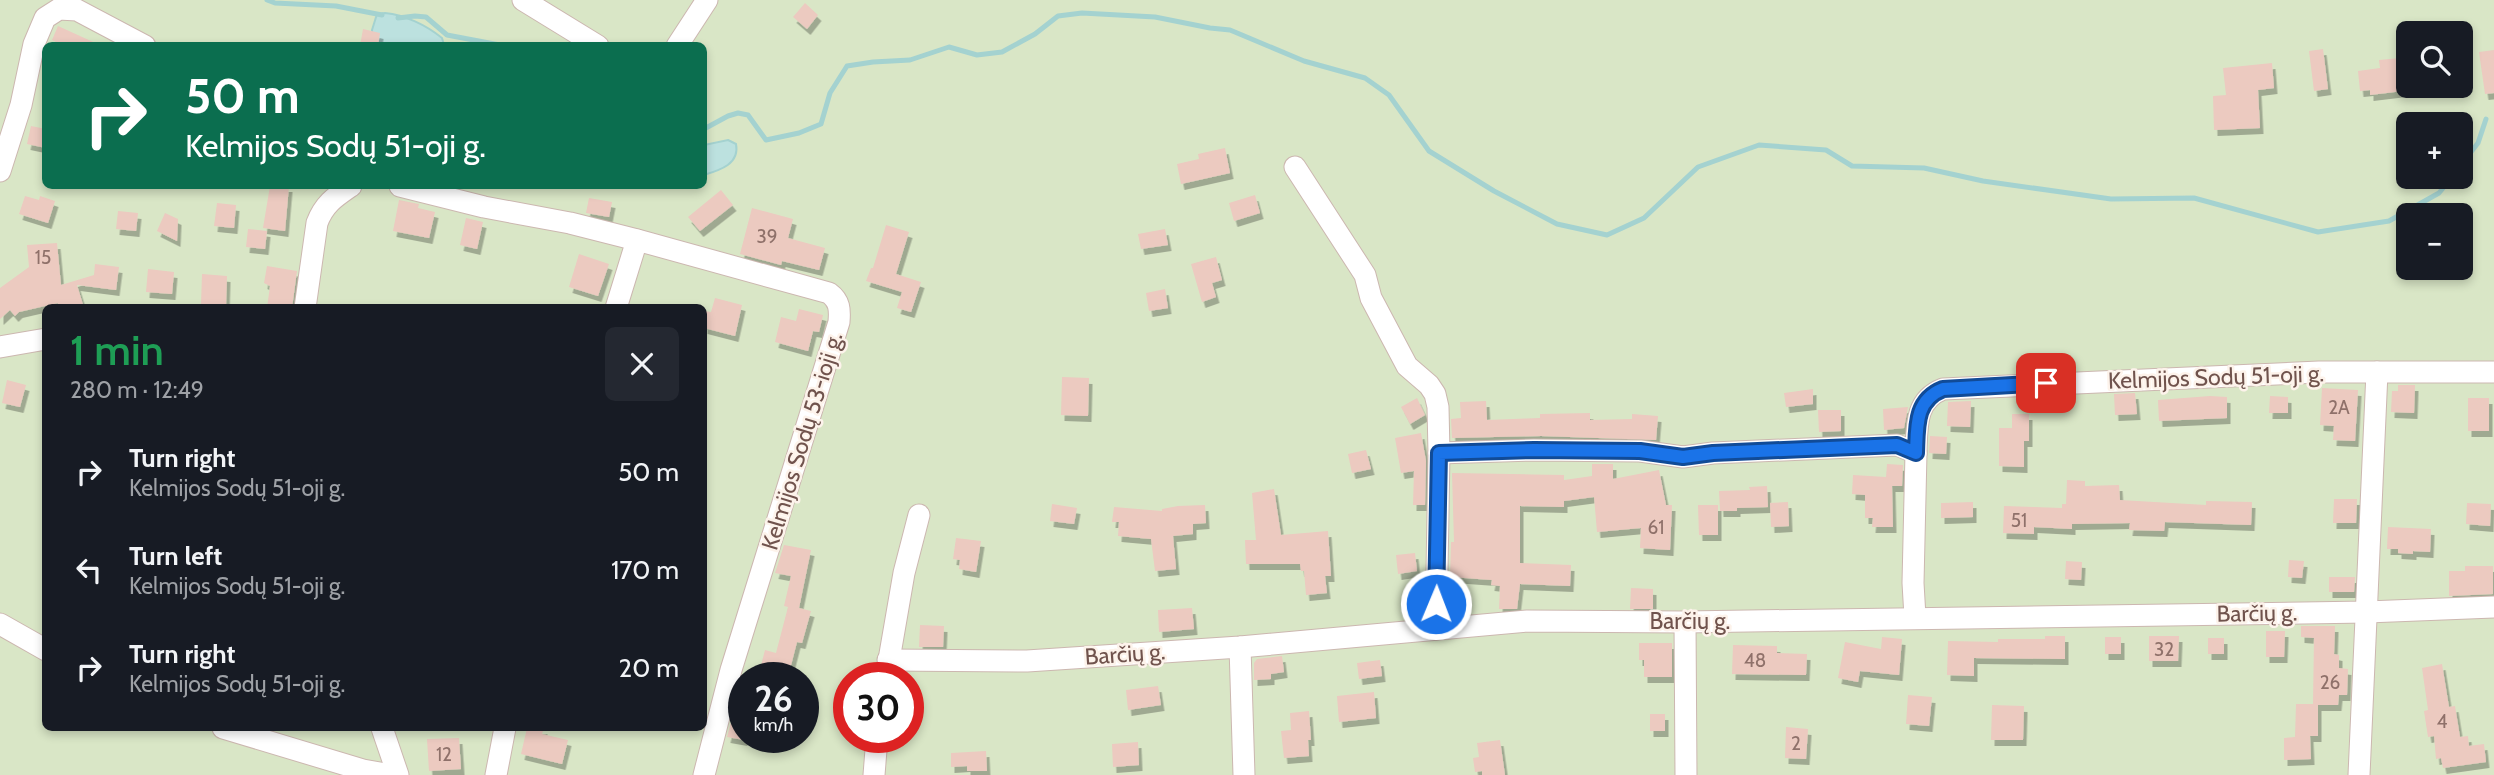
<!DOCTYPE html>
<html lang="en">
<head>
<meta charset="utf-8">
<style>
	body { margin:0; font-family:Cabin,sans-serif; background:#242831; color:#f1f3f6; height:100vh; display:flex; flex-direction:column; font-size:26px; white-space:nowrap }
	* { box-sizing:border-box; margin:0 }
	p { font-size:23px; color:#9ea1a6 }
	.icon { flex:none; width:38px; height:38px; fill:none; stroke:currentColor; stroke-width:2; stroke-linecap:round; stroke-linejoin:round }
	.map { position:relative; flex:1; overflow:hidden }
	.side { position:absolute; left:42px; top:304px; width:665px; height:427px; display:flex; flex-direction:column; background:#171b24; border-radius:10px; box-shadow:0 4px 10px #0003 }
	.side>* { flex:none }
	.top-card { position:absolute; left:42px; top:42px; width:665px; height:147px; border-radius:10px; box-shadow:0 4px 10px #0003; background:#0b6e4f; color:#fff; overflow:hidden }
	.buttons { position:absolute; left:2396px; top:21px; display:grid; gap:14px }
	.buttons a { display:grid; place-items:center; width:77px; height:77px; border-radius:10px; background:#171b24; box-shadow:0 4px 10px #0003; font-size:35px }
	.speed { position:absolute; left:728px; top:662px; display:flex; gap:14px; font-size:35px; font-weight:700; text-align:center }
	.speed>* { display:grid; place-content:center; width:91px; height:91px; border-radius:50%; background:#171b24; box-shadow:0 4px 10px #0003; line-height:1 }
	.speed small { font-size:18px; font-weight:400 }
	.speed .limit { border:10px solid #d22; background:#fff; color:#111 }
	.pin { position:absolute; display:grid; place-items:center; width:60px; height:60px; color:#fff; margin:-30px; border-radius:14px; box-shadow:0 4px 10px #0006 }
	.me { position:absolute; width:77px; margin:-38px; rotate:1deg; stroke-linejoin:round; filter:drop-shadow(0 0 5px #0008) }
	.turn { display:flex; align-items:center; gap:24px; height:147px; padding:0 28px; font-size:32px }
	.turn .icon { width:91px; height:91px; stroke-width:2.5 }
	.turn b { display:block; font-size:49px; line-height:60px }
	.round { display:grid; place-items:center; flex:none; width:74px; height:74px; border-radius:10px; background:#242831 }
	.head { display:flex; align-items:center; justify-content:space-between; height:119px; padding:0 28px }
	h1 { font-size:42px; font-weight:600; line-height:52px; color:#1e9e55 }
	ul { padding:0; list-style:none }
	li { display:flex; align-items:center; gap:21px; height:98px; padding:0 28px }
	li div { flex:1 }
	li b { display:block; font-size:26px }
	li em { font-style:normal }
	.map>svg:first-child { display:block }
	.green { fill:#d9e6c6; fill-rule:evenodd }
	.water { fill:#bce1df; stroke:#a4d2d0; stroke-width:2 }
	.lines { fill:none; stroke-linecap:round; stroke-linejoin:round }
	.stream { stroke:#a4d2d0; stroke-width:5 }
	.building { fill:#eccac0; filter:url(#shadow) }
	.minor-casing { stroke:#ccb7b0; stroke-width:23 }
	.minor { stroke:#fff; stroke-width:21 }
	.route-casing { stroke:#114b97; stroke-width:18 }
	.route { stroke:#1a73e8; stroke-width:12 }
	.labels { text-anchor:middle; dominant-baseline:central; stroke-width:5; stroke-linejoin:round; paint-order:stroke }
	.number-label { font-size:19px; fill:#8f716a }
	.street-label { font-size:23px; fill:#70534d; stroke:#fdf3eb }
</style>
</head>
<body>
<div class="map">
<svg width="2494" height="775" viewBox="0 0 2494 775">
	<defs>
		<filter id="shadow"><feDropShadow dx="3.5" dy="6" stdDeviation="0" flood-color="#0004"/></filter>
	</defs>
	<rect width="100%" height="100%" fill="#faeee6"/>
	<path class="green" d="M0,0h2494v775h-2494zM2408,33h52v53h-52zM46,46h658v140h-658zM2408,124h52v53h-52zM2408,215h52v53h-52zM46,308h658v420h-658zM744,677h59v60h-59zM849,677h59v60h-59z"/>
	<g class="water">
		<path d="M385,13c20,2 41,12 57,25l2,7h-71l-1,-15 5,-16z"/>
		<path d="M728,140l8,4c4,20 -16,26 -32,31v-30z"/>
	</g>
	<g class="lines">
		<g class="stream">
			<path d="M267,0l8,3 61,3 46,9"/>
			<path d="M398,18l17,-2 11,1 21,18 58,11"/>
			<path d="M704,129l24,-13 10,-3 10,2 18,25 33,-7 22,-9 9,-31 17,-27 26,-4 37,-2 39,-13 28,8 25,-3 33,-18 23,-18 24,-3 73,4 55,11 20,2 74,31 61,17 24,17 40,56 65,40 63,33 50,11 37,-17 54,-51 61,-22 67,5 26,16 72,2 59,13 128,18 83,-1 124,34 71,-11 50,-28 13,-16"/>
			<path d="M2460,166l18,-23 8,-24"/>
		</g>
	</g>
	<g class="building">
		<path d="M805,3l13,12 -11,14 -14,-12z"/>
		<path d="M58,26l44,20h-38l-12,-6z"/>
		<path d="M363,29l17,4 -2,13h-18z"/>
		<path d="M2323,49l5,40 -14,2 -5,-40z"/>
		<path d="M2494,50v43l-9,1 -6,-42z"/>
		<path d="M2400,58l3,33 -33,4v-5l-10,1 -2,-20 22,-3 -1,-8z"/>
		<path d="M2272,63l2,25 -16,2 2,38 -46,2 -1,-34 13,-1 -3,-27z"/>
		<path d="M31,126l15,3v19l-19,-4z"/>
		<path d="M1225,148l5,25 -49,11 -4,-20 22,-5 -1,-5z"/>
		<path d="M270,186h19l-4,45 -22,-3z"/>
		<path d="M721,190l12,15 -33,26 -12,-14z"/>
		<path d="M1255,195l5,18 -26,8 -5,-18z"/>
		<path d="M25,196l14,4 1,-4 15,5 -7,22 -29,-9z"/>
		<path d="M589,198l23,4 -3,15 -23,-4z"/>
		<path d="M399,200l20,4 -1,4 17,4 -6,26 -36,-7z"/>
		<path d="M217,203l19,2 -2,23 -20,-2z"/>
		<path d="M752,208l41,11 -5,19 37,10 -6,22 -37,-9 -1,4 -41,-11z"/>
		<path d="M118,211l20,2 -2,18 -20,-2z"/>
		<path d="M165,213l13,6 -1,22 -20,-10z"/>
		<path d="M466,218l17,4 -6,27 -17,-4z"/>
		<path d="M886,225l23,7 -13,42 25,8 -10,30 -14,-4 5,-16 -36,-11 5,-13h2z"/>
		<path d="M248,229l19,2 -2,18 -19,-2z"/>
		<path d="M1165,229l3,16 -27,4 -3,-15z"/>
		<path d="M57,243l4,42 33,-10 1,-11 24,3 -3,23 -39,-5 7,23h-27l1,-5 -39,9 -4,4 -5,-6 -10,9v-31l29,-21 -2,-22z"/>
		<path d="M579,254l30,10 -11,32 -29,-9z"/>
		<path d="M1216,257l6,23 -10,3 4,14 -14,5 -11,-38z"/>
		<path d="M267,266l30,5 -5,37h-25l3,-22 -6,-3z"/>
		<path d="M148,269l26,3 -2,22 -26,-2z"/>
		<path d="M202,274l25,2 -1,30 -25,-2z"/>
		<path d="M1165,289l3,19 -19,3 -3,-18z"/>
		<path d="M715,298l27,7 -7,31 -31,-8v-17l7,1z"/>
		<path d="M799,309l24,6 -4,17 -6,-1 -5,20 -33,-9 6,-25 15,4z"/>
		<path d="M1062,377l27,1 -1,38 -27,-1z"/>
		<path d="M7,380l19,5 -6,22 -18,-4z"/>
		<path d="M2398,385h17l-1,28 -23,-1 1,-21h6z"/>
		<path d="M2322,388l36,2 -3,51 -22,-1 1,-14 -14,-1z"/>
		<path d="M1813,389v15l-27,3 -2,-14z"/>
		<path d="M2135,393l2,21 -22,1 -1,-21z"/>
		<path d="M2210,396l17,1v21l-68,3 -1,-21z"/>
		<path d="M2270,396l18,1v16h-19z"/>
		<path d="M1417,398l8,17 -15,9 -9,-17z"/>
		<rect x="2468" y="398" width="21" height="33"/>
		<path d="M1486,401l1,19 53,-2v-4l50,-1v7l42,-1v-5l26,2 -2,24 -115,-4 -89,2 -1,-19 10,-1 -1,-16z"/>
		<path d="M1971,401l-1,26 -23,-1 1,-24z"/>
		<path d="M1908,407l-4,21 -20,2 -1,-21z"/>
		<path d="M1818,410h23v21l-22,1z"/>
		<path d="M2012,414h17v27h-5v26l-25,-1v-38h13z"/>
		<path d="M1421,433l5,28 -1,44h-12l1,-34 -13,2 -6,-35z"/>
		<path d="M1930,436l17,1 -1,17 -17,-1z"/>
		<path d="M1366,450l5,19 -19,4 -4,-19z"/>
		<path d="M1592,464h21v15l46,-9 7,35h6l-2,45 -30,-2 1,-20 -44,4 -3,-35 -30,4v6l-44,-1v57l51,2 -1,21 -50,-2 -3,25h-18l1,-23 -9,-1 1,-5 -42,-3 1,-35h3l-2,-69 112,2v5l28,-4z"/>
		<path d="M1887,464l16,1 -1,21h-10l1,41h-21l1,-9h-8v-23l-13,-1 1,-19 33,2z"/>
		<path d="M2067,480l18,1v5l34,-1 1,15 86,5v-4l46,1 -1,23 -86,-3 -1,9 -35,-1 1,-7 -58,1v5l-38,-2v7l-31,-1 1,-27 58,2v-4h4z"/>
		<path d="M1767,486l1,21 -31,1v3h-17l-1,-20 31,-1 -1,-3z"/>
		<path d="M1274,489l7,46 47,-4 3,45h-6l2,17 -21,2 -2,-24h-3l-1,-7h-54l-1,-24h11l-4,-47z"/>
		<path d="M2334,499h23l-1,24h-23z"/>
		<path d="M1788,502l1,24 -18,1 -1,-24z"/>
		<path d="M1973,502v15l-32,1v-15z"/>
		<path d="M2467,503l24,1 -1,22 -24,-2z"/>
		<path d="M1052,504l25,4 -3,16 -24,-3z"/>
		<path d="M1205,505l1,18 -13,1v10l-20,2 3,33 -21,2 -4,-32 -33,-3 1,-14h-7l2,-15 48,4v-2l16,-3z"/>
		<path d="M1698,505h20v30h-19z"/>
		<path d="M2388,527l43,2 -1,23 -17,-1v3l-15,-1v-4h-11z"/>
		<path d="M956,538l25,3 -5,31 -17,-3 1,-9 -7,-1z"/>
		<path d="M784,545l27,5 -12,58 12,3 -9,32 -5,-1 -9,35h-30l7,-27 11,3 12,-46 -4,-1 7,-30 -16,-3z"/>
		<path d="M1415,553l2,18 -19,3 -2,-19z"/>
		<path d="M2289,560l15,1 -2,17 -14,-1z"/>
		<path d="M2066,561l16,1 -1,18 -16,-1z"/>
		<path d="M2465,566h28v28l-44,2v-25h16z"/>
		<path d="M2329,577h26l-1,15h-25z"/>
		<path d="M1631,588l22,1v20h-23z"/>
		<path d="M1192,608l2,21 -35,3 -1,-22z"/>
		<path d="M920,625l24,1 -1,21h-24z"/>
		<path d="M2301,626h34l-1,28 5,1v13l9,1 -1,26h-8l-1,10h-20v31h-8l1,23 -27,1v-22l11,-1 1,-33h17l1,-66 -13,-1z"/>
		<path d="M2266,631h19l-1,26h-18z"/>
		<path d="M2045,636h20v23l-91,-1v18l-27,-1 1,-34 50,1v-3h47z"/>
		<path d="M2149,636h30l-1,25h-29z"/>
		<path d="M1882,637l20,2 -3,36 -39,-4 -2,11 -20,-4 7,-36 36,7z"/>
		<rect x="2105" y="637" width="16" height="17"/>
		<rect x="2208" y="638" width="16" height="16"/>
		<path d="M1639,643h33v34h-28v-17h-5z"/>
		<path d="M1733,645l44,1v7l30,1 -1,21 -74,-1z"/>
		<path d="M1282,656l2,16 -13,2v5l-17,1v-17l3,-4z"/>
		<path d="M1380,660l2,16 -23,3 -2,-16z"/>
		<path d="M2442,664l7,43 6,-1 5,31 8,-1 1,10 15,-2 2,18 -43,6 -2,-10 -5,1 -2,-23 -6,1 -4,-26 4,-1 -6,-42z"/>
		<path d="M1158,686l3,19 -33,5 -2,-20z"/>
		<path d="M740,688h4v52l-17,-3z"/>
		<path d="M1374,692l2,26 -37,4 -2,-26z"/>
		<path d="M1908,695l24,2 -3,29 -23,-2z"/>
		<path d="M1992,705l32,1 -1,34h-32z"/>
		<path d="M1309,711l2,29h-3l1,16 -25,2 -3,-27 10,-1 -1,-17z"/>
		<rect x="1650" y="714" width="15" height="17"/>
		<path d="M1786,727l22,2 -2,30 -21,-1z"/>
		<path d="M527,728h17l-2,6 26,6 -6,24 -41,-10z"/>
		<path d="M459,738l2,31 -32,2 -2,-32z"/>
		<path d="M1500,740l5,35h-23v-4l-7,1 -2,-14 6,-1 -2,-14z"/>
		<path d="M1138,742l1,23 -26,2 -1,-23z"/>
		<path d="M986,751l1,20h-20v-5l-16,1v-14z"/>
	</g>
	<g class="lines">
		<defs>
			<g id="minor">
				<path d="M523,0l75,46"/>
				<path d="M677,46l30,-46"/>
				<path d="M1295,167l70,108 6,23 36,68 22,19 6,9 3,13 1,46 95,-3 106,1 43,6 30,-4 184,-8 19,8c1,-27 -1,-53 27,-64l376,-17h58l-18,403"/>
				<path d="M0,171l21,-66 13,-61 11,-26 14,-9 18,1 68,36"/>
				<path d="M400,186l84,21 86,16 67,17 192,53c11,8 11,17 10,29l-108,348 -27,105"/>
				<path d="M305,308l12,-85c7,-19 18,-26 34,-37"/>
				<path d="M616,308l21,-68"/>
				<path d="M0,347l46,-8"/>
				<path d="M2377,372h117"/>
				<path d="M1915,617l-2,-34 3,-130"/>
				<path d="M1685,622l1,153"/>
				<path d="M0,624l46,26"/>
				<path d="M1436,629l3,-176"/>
				<path d="M1240,647l4,128"/>
				<path d="M888,660l139,1 213,-14 287,-26 158,1 682,-10 127,-5"/>
				<path d="M886,677l18,-104 15,-58"/>
				<path d="M223,728l140,42 28,5"/>
				<path d="M382,728l16,47"/>
				<path d="M496,775l9,-47"/>
				<path d="M874,775l3,-38"/>
			</g>
		</defs>
		<use href="#minor" class="minor-casing"/>
		<use href="#minor" class="minor"/>
	</g>
	<g class="lines">
		<defs>
			<path id="route" d="M1436,604l3,-151 95,-3 106,1 43,6 30,-4 184,-8 19,8c1,-27 -1,-53 27,-64l103,-6"/>
		</defs>
		<use href="#route" class="route-casing"/>
		<use href="#route" class="route"/>
	</g>
	<g class="labels">
		<g class="number-label">
			<text x="767" y="236">39</text>
			<text x="43" y="257">15</text>
			<text x="2339" y="407">2A</text>
			<text x="2019" y="520">51</text>
			<text x="1656" y="527">61</text>
			<text x="2164" y="649">32</text>
			<text x="1755" y="660">48</text>
			<text x="2330" y="682">26</text>
			<text x="2442" y="721">4</text>
			<text x="1796" y="743">2</text>
			<text x="444" y="754">12</text>
		</g>
		<g class="street-label">
			<text transform="translate(2216 377) rotate(-2)">Kelmijos Sodų 51-oji g.</text>
			<text transform="translate(802 441) rotate(-73)">Kelmijos Sodų 53-ioji g.</text>
			<text transform="translate(2257 613) rotate(-1)">Barčių g.</text>
			<text x="1690" y="621">Barčių g.</text>
			<text transform="translate(1125 654) rotate(-4)">Barčių g.</text>
		</g>
	</g>
</svg>
<div class="buttons">
<a><svg class="icon" aria-label="search" viewBox="0 0 24 24"><circle cx="10" cy="10" r="6"/><path d="M15 15l6 6"/></svg></a>
<a>+</a>
<a>−</a>
</div>
<div class="speed"><div>26<small>km/h</small></div><div class="limit">30</div></div>
<div class="pin" style="left:2046px;top:383px;background:#d93025"><svg class="icon" aria-label="arrive" viewBox="0 0 24 24"><path d="M6 21V4h12l-3 4 3 4H6"/></svg></div>
<svg class="me" style="left:1436px;top:604px" viewBox="-20 -20 40 40"><circle r="17" fill="#1a73e8" stroke="#fff" stroke-width="3"/><path d="M0-11L8 9 0 5-8 9z" fill="#fff"/></svg>
<div class="top-card">
<div class="turn"><svg class="icon" aria-label="right" viewBox="0 0 24 24"><path d="M7 20v-9h11M14 6l5 5-5 5"/></svg><div><b>50 m</b>Kelmijos Sodų 51-oji g.</div></div>
</div>
<section class="side">
<div class="head"><div><h1>1 min</h1><p>280 m · 12:49</p></div><a class="round"><svg class="icon" aria-label="close" viewBox="0 0 24 24"><path d="M6 6l12 12M18 6L6 18"/></svg></a></div>
<ul>
<li><svg class="icon" aria-label="right" viewBox="0 0 24 24"><path d="M7 20v-9h11M14 6l5 5-5 5"/></svg><div><b>Turn right</b><p>Kelmijos Sodų 51-oji g.</p></div><em>50 m</em></li>
<li><svg class="icon" aria-label="left" viewBox="0 0 24 24"><path d="M17 20v-9H6M10 6l-5 5 5 5"/></svg><div><b>Turn left</b><p>Kelmijos Sodų 51-oji g.</p></div><em>170 m</em></li>
<li><svg class="icon" aria-label="right" viewBox="0 0 24 24"><path d="M7 20v-9h11M14 6l5 5-5 5"/></svg><div><b>Turn right</b><p>Kelmijos Sodų 51-oji g.</p></div><em>20 m</em></li>
</ul>
</section>
</div>
</body>
</html>
